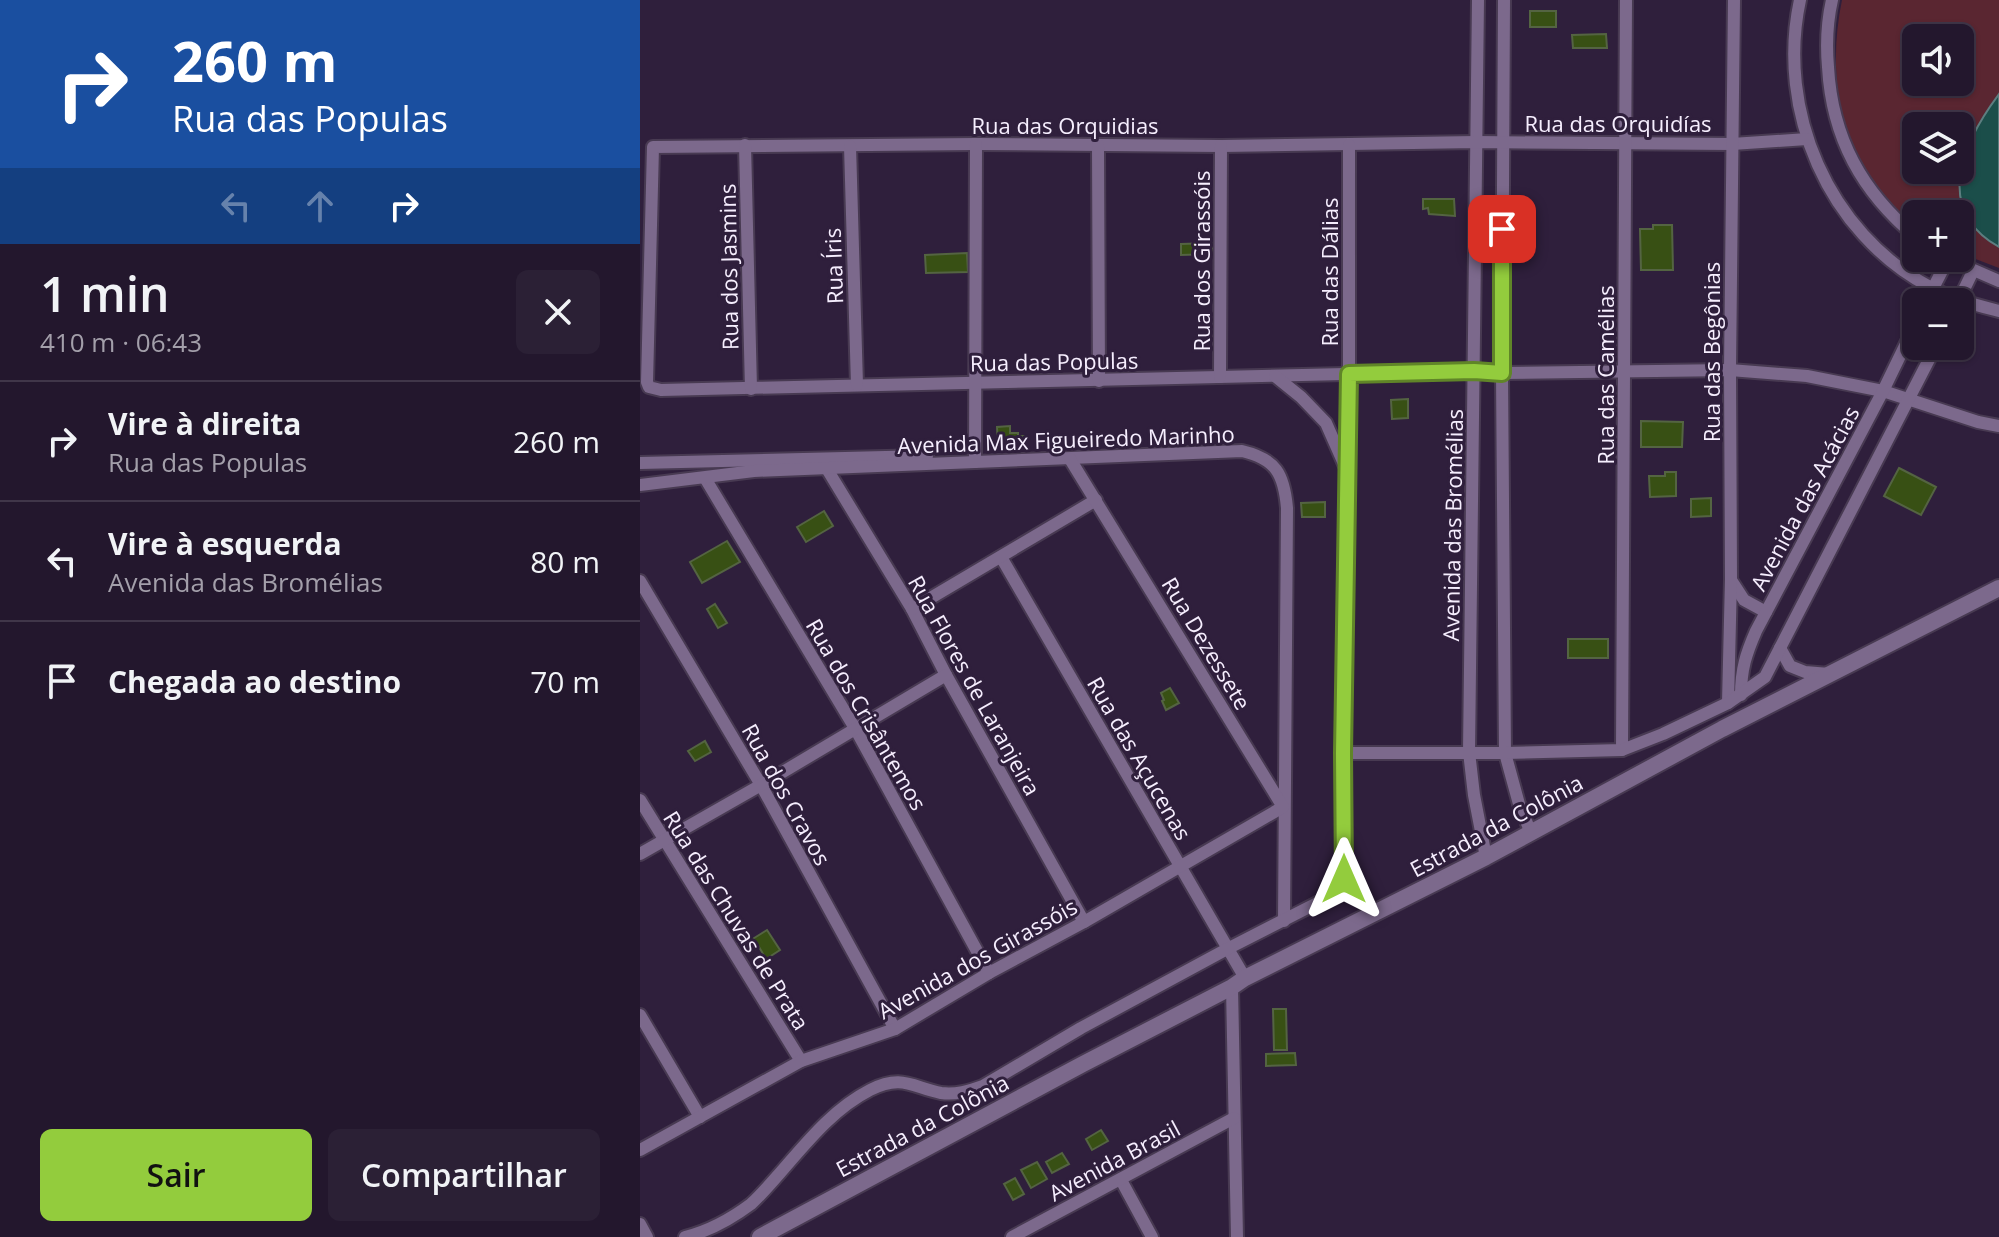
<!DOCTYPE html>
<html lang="pt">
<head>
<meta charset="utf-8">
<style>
	body { margin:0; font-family:"Open Sans",sans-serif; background:#2b2035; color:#f1f3f6; height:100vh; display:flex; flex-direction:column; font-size:30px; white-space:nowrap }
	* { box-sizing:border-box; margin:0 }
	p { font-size:26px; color:#a39faa }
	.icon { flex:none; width:44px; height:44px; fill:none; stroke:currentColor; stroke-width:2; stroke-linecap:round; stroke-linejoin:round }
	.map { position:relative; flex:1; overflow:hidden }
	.drawer { display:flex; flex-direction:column; background:#23172d; width:640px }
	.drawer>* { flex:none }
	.banner { background:#1a4fa0; color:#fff; overflow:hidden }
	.fabs { position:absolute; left:1262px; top:24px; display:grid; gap:16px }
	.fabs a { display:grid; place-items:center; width:72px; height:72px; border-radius:12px; background:#23172d; box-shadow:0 2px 6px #0004,0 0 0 2px #403649; font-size:40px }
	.pin { position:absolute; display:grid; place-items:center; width:68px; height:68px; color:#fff; margin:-34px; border-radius:16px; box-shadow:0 4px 12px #0006 }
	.me { position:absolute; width:88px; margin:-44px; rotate:0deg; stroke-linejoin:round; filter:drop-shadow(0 0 6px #0008) }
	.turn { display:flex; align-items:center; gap:28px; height:168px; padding:0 40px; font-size:36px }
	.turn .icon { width:104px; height:104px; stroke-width:2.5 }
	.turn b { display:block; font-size:56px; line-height:68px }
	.lanes { display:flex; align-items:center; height:76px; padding:0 40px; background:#0003; justify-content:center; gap:40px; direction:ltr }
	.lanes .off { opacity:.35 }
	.round { display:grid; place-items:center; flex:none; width:84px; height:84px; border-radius:12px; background:#2b2035 }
	.overview { display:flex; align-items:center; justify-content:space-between; height:136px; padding:0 40px }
	h1 { font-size:48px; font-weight:600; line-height:60px }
	.cta { display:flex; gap:16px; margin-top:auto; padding:16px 40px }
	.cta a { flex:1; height:92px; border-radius:12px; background:#93cc3d; color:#111; font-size:32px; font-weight:600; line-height:92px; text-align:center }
	.cta a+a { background:#2b2035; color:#f1f3f6 }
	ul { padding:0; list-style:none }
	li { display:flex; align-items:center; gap:24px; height:120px; padding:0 40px; border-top:2px solid #403649 }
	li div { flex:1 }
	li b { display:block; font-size:30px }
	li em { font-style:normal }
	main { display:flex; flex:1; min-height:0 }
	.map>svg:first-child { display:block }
	.green { fill:#5a2631; fill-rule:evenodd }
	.water { fill:#1b4e4a; stroke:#5d7e80; stroke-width:2 }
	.building { fill:#385014; stroke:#546442; stroke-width:2 }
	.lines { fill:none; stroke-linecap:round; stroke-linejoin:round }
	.street-casing { stroke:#483a52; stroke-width:16 }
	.secondary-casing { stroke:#483a52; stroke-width:20 }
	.street { stroke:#7c698c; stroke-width:12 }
	.secondary { stroke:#7c698c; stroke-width:16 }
	.route-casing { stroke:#608528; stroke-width:20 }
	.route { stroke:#93cc3d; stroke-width:14 }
	.labels { text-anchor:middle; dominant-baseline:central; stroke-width:6; stroke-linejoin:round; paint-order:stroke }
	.street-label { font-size:22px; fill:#f6eefe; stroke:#2f1f3c }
</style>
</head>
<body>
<main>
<section class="drawer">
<div class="banner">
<div class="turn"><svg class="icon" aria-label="right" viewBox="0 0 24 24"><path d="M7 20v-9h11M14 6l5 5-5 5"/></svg><div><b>260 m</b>Rua das Populas</div></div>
<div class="lanes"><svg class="icon off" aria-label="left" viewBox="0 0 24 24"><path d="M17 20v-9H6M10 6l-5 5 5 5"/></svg><svg class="icon off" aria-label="ahead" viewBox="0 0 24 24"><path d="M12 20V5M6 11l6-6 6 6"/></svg><svg class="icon" aria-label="right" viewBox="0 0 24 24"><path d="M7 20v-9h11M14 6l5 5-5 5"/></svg></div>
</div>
<div class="overview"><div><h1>1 min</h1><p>410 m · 06:43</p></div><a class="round"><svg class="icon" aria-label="close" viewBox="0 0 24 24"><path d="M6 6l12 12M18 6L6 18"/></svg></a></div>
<ul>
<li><svg class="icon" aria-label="right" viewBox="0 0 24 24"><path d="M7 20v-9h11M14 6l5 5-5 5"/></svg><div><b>Vire à direita</b><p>Rua das Populas</p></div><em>260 m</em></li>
<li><svg class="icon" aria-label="left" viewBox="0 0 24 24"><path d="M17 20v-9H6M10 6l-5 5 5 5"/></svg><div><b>Vire à esquerda</b><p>Avenida das Bromélias</p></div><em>80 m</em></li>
<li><svg class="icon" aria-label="arrive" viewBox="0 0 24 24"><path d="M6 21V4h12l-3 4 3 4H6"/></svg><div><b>Chegada ao destino</b></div><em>70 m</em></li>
</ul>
<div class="cta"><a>Sair</a><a>Compartilhar</a></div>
</section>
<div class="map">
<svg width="1359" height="1237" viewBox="0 0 1359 1237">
	<rect width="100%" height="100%" fill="#2f1f3c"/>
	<path class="green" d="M1202,0h157v268l-39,-15v-39h-44v17c-12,-11 -26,-22 -36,-35 -43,-57 -52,-128 -38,-196zM1276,38h44v44h-44zM1276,126h44v44h-44z"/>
	<path class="water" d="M1359,94v153c-67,-38 -36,-105 0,-153z"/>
	<g class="building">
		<rect x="890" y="11" width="26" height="16"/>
		<path d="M966,34l1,14h-34l-1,-13z"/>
		<path d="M783,199h31l1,17 -26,-2 -1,-6 -5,1z"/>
		<path d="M1013,225h19l1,45h-32l-1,-41h13z"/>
		<path d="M572,243v11l-31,1v-11z"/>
		<path d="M327,253l1,19 -42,1 -1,-18z"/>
		<path d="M768,399v19l-16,1 -1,-19z"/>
		<path d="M1001,421l42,1 -1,25h-41z"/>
		<path d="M370,426v7h8v3h7v8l-27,2 -1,-19z"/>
		<path d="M1259,468l37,19 -15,28 -37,-19z"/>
		<path d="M1025,472h11v24l-26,1 -1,-21h16z"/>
		<path d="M1071,498v18l-20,1v-18z"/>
		<path d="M685,502v15h-23l-1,-14z"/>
		<path d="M184,511l9,15 -27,16 -9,-15z"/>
		<path d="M87,541l13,21 -38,21 -12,-21z"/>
		<path d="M75,604l12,19 -9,5 -11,-19z"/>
		<rect x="928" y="639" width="40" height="19"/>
		<path d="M530,688l9,15 -13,7 -4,-9 2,-1 -3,-7z"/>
		<path d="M65,741l6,11 -16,9 -7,-10z"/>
		<path d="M127,930l13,20 -14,9 -7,-12 -3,2 -5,-9z"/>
		<path d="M633,1009h13l1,41h-13z"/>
		<path d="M655,1053l1,12 -30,1v-12z"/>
		<path d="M461,1130l7,11 -16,9 -6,-11z"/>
		<path d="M422,1153l7,11 -17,9 -6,-11z"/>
		<path d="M397,1162l10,17 -16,9 -10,-18z"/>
		<path d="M375,1178l9,16 -11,6 -9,-16z"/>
	</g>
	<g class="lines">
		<defs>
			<g id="street">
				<path d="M838,0l-9,752 5,43 12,62"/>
				<path d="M864,0l-2,373 3,380 14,51 12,29"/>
				<path d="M1160,0c-24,110 28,233 130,287 21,12 46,18 69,24"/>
				<path d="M1192,0c-5,22 -6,44 -4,67 4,71 34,125 88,170"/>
				<path d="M1167,139l-75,5 -256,-2 -255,4 -245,-2 -323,3 -6,235 2,5 12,3 813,-19 28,2 228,-3 77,6 76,15 95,31 21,4"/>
				<path d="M105,145l6,244"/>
				<path d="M458,145l1,236"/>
				<path d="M210,146l7,239"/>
				<path d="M1306,258l53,23"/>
				<path d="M1286,302l22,-43"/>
				<path d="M1318,302l15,-31"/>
				<path d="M635,376l26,21 25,26 19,43"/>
				<path d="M580,377l1,-231"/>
				<path d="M335,462l1,-318"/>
				<path d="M0,463l287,-7"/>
				<path d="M187,469l85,140 34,66 138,247"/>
				<path d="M65,478l151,252 133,243"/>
				<path d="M0,485l114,-14 488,-20c34,8 42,23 45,57l-3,413"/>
				<path d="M361,557l244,421"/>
				<path d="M1091,580l13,20 22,12"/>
				<path d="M0,581l121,204 134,244"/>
				<path d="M272,609l184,-109"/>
				<path d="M1140,648l10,18 15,6 24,2"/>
				<path d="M1101,695c0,-26 5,-41 15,-64l127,-240 33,-68"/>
				<path d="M1088,703l3,-124 -1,-209 4,-370"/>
				<path d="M982,750l4,-750"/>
				<path d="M703,753h162l117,-3 41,-16 65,-31 37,-26 171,-331"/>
				<path d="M0,800l161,261"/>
				<path d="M0,854l121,-69 185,-110"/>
				<path d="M592,987l5,250"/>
				<path d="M0,1015l60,102"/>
				<path d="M0,1150l161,-89 94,-32 94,-56 95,-51 199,-115 -213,-348"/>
				<path d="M481,1180l31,57"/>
				<path d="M0,1224l7,13"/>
				<path d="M45,1237c24,-6 46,-18 66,-33 10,-9 20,-21 29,-31 27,-31 53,-64 90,-83 32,-16 42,-3 71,3 15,2 28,-2 42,-7l98,-58 148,-80 104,-53 9,-10 7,-511v-229"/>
				<path d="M372,1237l222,-119"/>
			</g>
			<path id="secondary" d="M120,1237l323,-173 149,-77 13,-9 241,-121 236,-128 277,-141"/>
		</defs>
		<use href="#street" class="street-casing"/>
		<use href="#secondary" class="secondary-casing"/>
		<use href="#street" class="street"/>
		<use href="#secondary" class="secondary"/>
	</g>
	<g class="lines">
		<defs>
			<path id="route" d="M704,879l-1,-126 6,-379 125,-3 28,2v-144"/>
		</defs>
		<use href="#route" class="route-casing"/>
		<use href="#route" class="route"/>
	</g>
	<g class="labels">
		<g class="street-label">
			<text x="978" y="123">Rua das Orquidías</text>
			<text x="425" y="125">Rua das Orquidias</text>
			<text transform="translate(561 261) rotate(-90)">Rua dos Girassóis</text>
			<text transform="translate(193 266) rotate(-92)">Rua Íris</text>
			<text transform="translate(88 267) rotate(-91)">Rua dos Jasmins</text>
			<text transform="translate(689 272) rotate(-90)">Rua das Dálias</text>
			<text transform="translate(1071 352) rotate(-90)">Rua das Begônias</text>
			<text transform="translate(414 361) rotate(-1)">Rua das Populas</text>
			<text transform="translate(965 375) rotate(-90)">Rua das Camélias</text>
			<text transform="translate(426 439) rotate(-2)">Avenida Max Figueiredo Marinho</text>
			<text transform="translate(1164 498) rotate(-62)">Avenida das Acácias</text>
			<text transform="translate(812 525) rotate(-89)">Avenida das Bromélias</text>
			<text transform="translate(567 643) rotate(59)">Rua Dezessete</text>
			<text transform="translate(335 685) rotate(61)">Rua Flores de Laranjeira</text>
			<text transform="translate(227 714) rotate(60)">Rua dos Crisântemos</text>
			<text transform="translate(500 758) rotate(60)">Rua das Açucenas</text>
			<text transform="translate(147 794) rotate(61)">Rua dos Cravos</text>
			<text transform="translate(856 825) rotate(-28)">Estrada da Colônia</text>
			<text transform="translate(97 920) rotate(58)">Rua das Chuvas de Prata</text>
			<text transform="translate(337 958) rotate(-29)">Avenida dos Girassóis</text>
			<text transform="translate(282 1125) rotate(-28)">Estrada da Colônia</text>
			<text transform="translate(474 1160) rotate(-28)">Avenida Brasil</text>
		</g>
	</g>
</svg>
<div class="fabs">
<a><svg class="icon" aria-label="sound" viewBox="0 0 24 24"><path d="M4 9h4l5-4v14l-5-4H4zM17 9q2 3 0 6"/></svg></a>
<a><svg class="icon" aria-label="layers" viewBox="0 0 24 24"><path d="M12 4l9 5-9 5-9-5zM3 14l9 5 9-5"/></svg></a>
<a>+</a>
<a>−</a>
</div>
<div class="pin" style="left:862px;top:229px;background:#d93025"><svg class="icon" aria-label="arrive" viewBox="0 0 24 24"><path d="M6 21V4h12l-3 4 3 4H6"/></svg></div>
<svg class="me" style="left:704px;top:879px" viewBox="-20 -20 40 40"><path d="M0-17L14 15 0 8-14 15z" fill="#93cc3d" stroke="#fff" stroke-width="4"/></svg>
</div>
</main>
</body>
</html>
